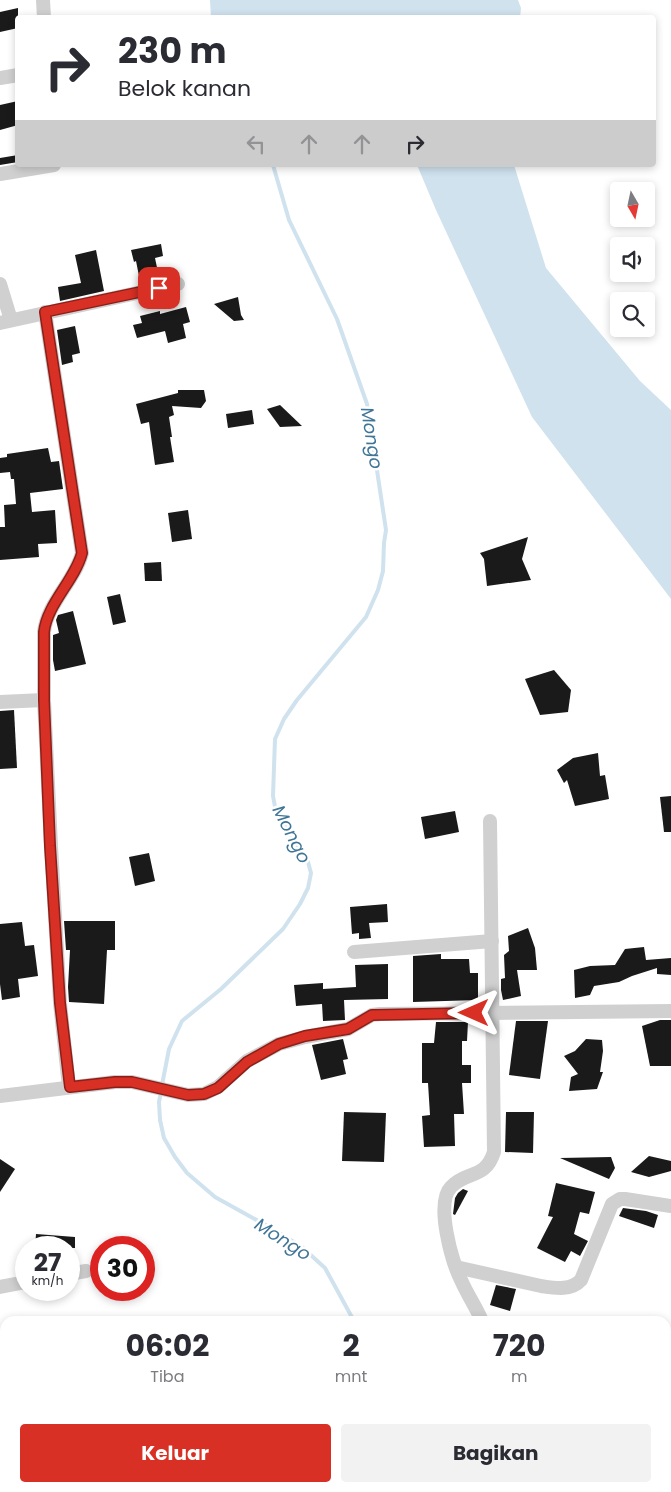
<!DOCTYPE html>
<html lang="id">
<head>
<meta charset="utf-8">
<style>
	body { margin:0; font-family:Poppins,sans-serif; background:#f2f2f3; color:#2b2b33; height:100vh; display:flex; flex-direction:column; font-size:19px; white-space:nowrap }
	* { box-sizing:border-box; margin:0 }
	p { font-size:16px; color:#7c7c81 }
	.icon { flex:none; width:28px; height:28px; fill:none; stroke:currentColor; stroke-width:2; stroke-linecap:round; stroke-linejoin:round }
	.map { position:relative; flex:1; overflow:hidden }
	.side { position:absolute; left:0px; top:1316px; width:671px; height:176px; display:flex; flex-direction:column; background:#fff; border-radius:15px 15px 0 0; box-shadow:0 2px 8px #0003 }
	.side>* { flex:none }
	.guide { position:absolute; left:15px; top:15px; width:641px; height:152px; border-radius:5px; box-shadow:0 2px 8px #0003; background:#fff; color:#2b2b33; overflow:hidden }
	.needle { width:32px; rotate:171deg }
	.tools { position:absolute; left:610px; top:182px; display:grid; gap:10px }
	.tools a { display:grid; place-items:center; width:45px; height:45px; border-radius:5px; background:#fff; box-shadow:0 2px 8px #0003; font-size:25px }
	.speed { position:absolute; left:15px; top:1236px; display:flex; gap:10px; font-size:25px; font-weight:700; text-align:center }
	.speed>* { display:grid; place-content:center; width:65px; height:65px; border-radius:50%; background:#fff; box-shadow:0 2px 8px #0003; line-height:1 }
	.speed small { font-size:12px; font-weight:400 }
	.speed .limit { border:8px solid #d22; background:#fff; color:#111 }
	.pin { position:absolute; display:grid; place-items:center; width:42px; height:42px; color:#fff; margin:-21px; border-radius:10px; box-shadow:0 2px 8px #0006 }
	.me { position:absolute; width:55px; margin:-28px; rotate:270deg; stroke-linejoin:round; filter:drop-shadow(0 0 4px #0008) }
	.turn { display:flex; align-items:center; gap:18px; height:105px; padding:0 20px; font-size:22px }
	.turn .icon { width:65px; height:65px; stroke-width:2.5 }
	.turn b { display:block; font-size:35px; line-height:42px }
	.lanes { display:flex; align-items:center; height:48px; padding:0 20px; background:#0003; justify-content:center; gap:25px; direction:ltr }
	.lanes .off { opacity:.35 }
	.eta { display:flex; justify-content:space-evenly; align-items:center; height:85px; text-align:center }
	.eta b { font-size:30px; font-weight:700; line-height:35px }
	.primary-button { display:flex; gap:10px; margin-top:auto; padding:10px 20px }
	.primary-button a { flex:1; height:58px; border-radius:5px; background:#d93025; color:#fff; font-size:20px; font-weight:700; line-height:58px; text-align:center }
	.primary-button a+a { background:#f2f2f3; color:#2b2b33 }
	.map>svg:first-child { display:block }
	.water { fill:#cfe2ee }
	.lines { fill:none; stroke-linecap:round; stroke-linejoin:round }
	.stream { stroke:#cfe2ee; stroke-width:4 }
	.building { fill:#1a1a1a }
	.street { stroke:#d0d0d0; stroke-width:14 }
	.route-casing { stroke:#8d1f18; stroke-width:12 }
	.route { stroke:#d93025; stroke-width:9 }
	.labels { text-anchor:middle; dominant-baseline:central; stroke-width:5; stroke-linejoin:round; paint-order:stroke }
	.water-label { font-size:18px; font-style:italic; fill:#3f7597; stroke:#fff }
</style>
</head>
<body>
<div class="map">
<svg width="671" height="1492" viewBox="0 0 671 1492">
	<rect width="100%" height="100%" fill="#fff"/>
	<g class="water">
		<path d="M210,0h308l3,8 -1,10h-309z"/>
		<path d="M417,165h97l32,103 94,113 31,29v189l-139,-182 -96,-207z"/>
	</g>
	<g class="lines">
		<g class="stream">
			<path d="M162,1085l7,-36 13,-28 39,-32 62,-60 17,-25 8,-16 3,-15 -3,-11 -32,-50 -3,-16 2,-57 9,-20 13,-19 69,-83 12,-27 5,-19 1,-28 2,-13 -19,-126 -30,-85 -48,-99 -16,-55"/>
			<path d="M161,1092l-2,10 1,18 4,18 11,19 12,16 28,24 56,31 31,19 23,21 29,53"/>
			<path d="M50,1492l6,-4"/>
		</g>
	</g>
	<g class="building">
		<path d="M18,8v20l-18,4v-20z"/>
		<path d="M18,101v24l-18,5v-25z"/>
		<path d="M18,155v7l-18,3v-7z"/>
		<path d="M161,244l2,12 -8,2 4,19 -19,4 -4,-20 -2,1 -3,-12z"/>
		<path d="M96,250l8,41 -44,10 -2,-14 23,-4 -6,-28z"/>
		<path d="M238,297l3,18 3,5 -10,1 -20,-17z"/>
		<path d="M186,307l4,15 -7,2 3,14 -18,5 -3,-12 -28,7 -4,-13 9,-2 -2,-7 20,-5v3z"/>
		<path d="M75,326l5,27 -8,2 1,7 -11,3 -5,-35z"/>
		<path d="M178,390h26l2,11 -5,7 -29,-2 2,9 -5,2 3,20h-2l4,25 -19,3 -6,-43 -8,2 -5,-20 42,-11z"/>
		<path d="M280,405l22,21 -22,1 -13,-18z"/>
		<path d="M252,410l2,14 -26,4 -2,-14z"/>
		<path d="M48,448l3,14 8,-1 4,28 -33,4 2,19 23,-2 2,33 -19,1 1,13 -39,3v-33h5l-1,-22 12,-1 -2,-25h-3l-1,-7 -10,1v-15l7,-1v-3z"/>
		<path d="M188,510l4,29 -20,3 -4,-29z"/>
		<path d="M528,537l-6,22 9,21 -44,6 -3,-27 -4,-6z"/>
		<path d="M161,562l1,19h-17l-1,-18z"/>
		<path d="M120,594l6,28 -13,3 -6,-28z"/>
		<path d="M73,611l13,53 -31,7 -2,-11v-25l6,-2 -3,-13 2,-5z"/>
		<path d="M554,670l17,20 -3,22 -28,3 -15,-36z"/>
		<path d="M14,710l3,58 -17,1v-58z"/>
		<path d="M598,753l2,23 5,-1 4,24 -34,7 -8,-26 -3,3 -7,-13 16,-12z"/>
		<path d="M671,796v36h-7l-4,-35z"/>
		<path d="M455,811l4,21 -34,7 -4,-22z"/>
		<path d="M149,853l6,28 -20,5 -6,-29z"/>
		<path d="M387,904l1,18 -19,1 2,15 -12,1v-6l-7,1 -2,-27z"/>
		<path d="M64,921h51v29h-8l-3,54 -35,-2 -1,-15 2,-37h-4z"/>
		<path d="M22,922l3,24 9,-1 4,31 -20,3 2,18 -18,3 -2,-16v-60z"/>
		<path d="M528,928l7,20 2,22h-20l4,26 -18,4 -2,-10v-11l4,-1 -1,-23 5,-4 -1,-15z"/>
		<path d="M644,947l2,13 25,-2v17l-14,-1v-6l-25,8 -13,6 -25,4 -4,9 -15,3 -1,-28 16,-4 25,-1 10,-16z"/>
		<path d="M441,954v5h28l1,14h8v27l-65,2v-46z"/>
		<path d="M388,964v35l-44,1 1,20 -22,1 -1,-17 -26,2 -2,-21 29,-2v6l33,-2 -1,-22z"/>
		<path d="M660,1020h11v46h-21l-8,-40z"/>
		<path d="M516,1021h32l-8,58 -31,-4z"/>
		<path d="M436,1022h32l-1,19h-5v24h9v18h-9l2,31h-10l1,32 -31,1 -2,-31 8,-1 -2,-32h-6v-40h12z"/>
		<path d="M343,1039l5,20 -5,1 3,14 -25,6 -9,-35z"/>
		<path d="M586,1039l16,1 1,11 -3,21h3l-6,17 -28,2 2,-14 7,-3 -14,-18 11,-5z"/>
		<path d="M344,1112l42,1 -2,49 -42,-1z"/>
		<path d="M506,1112h28l-1,41 -28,-1z"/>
		<path d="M649,1156l22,5v10l-22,6 -18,-5z"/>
		<path d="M611,1157l4,11 -6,11 -49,-21z"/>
		<path d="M0,1159l15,10 -15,23z"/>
		<path d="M556,1183l39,9 -6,22 -9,-2 -6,22 14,7 -8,15 -9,-5 -6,11 -28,-14 16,-31 -5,-1z"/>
		<path d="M463,1189l5,2 -13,24 -2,-1 2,-16 3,-5z"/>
		<path d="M623,1208l23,3 12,4 -4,13 -35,-12z"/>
		<path d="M36,1234l39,3v11h-40z"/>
		<path d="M496,1285l20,4 -6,22 -20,-6z"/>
	</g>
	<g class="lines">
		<g class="street">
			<path d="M43,0l1,18"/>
			<path d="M0,78l18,-3"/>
			<path d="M0,174l54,-9"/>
			<path d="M0,284l11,36"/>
			<path d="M45,312l37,241c-7,28 -35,50 -38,79v68l7,146 9,157 9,84"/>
			<path d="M0,323l178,-39"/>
			<path d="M0,702l44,-2"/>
			<path d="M354,952l138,-11"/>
			<path d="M0,1096l115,-14h17l56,13 16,-1 14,-7 29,-26 32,-17 26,-7 43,-8 24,-14 8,-1 291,-3"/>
			<path d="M456,1267l85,19c14,2 30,5 40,-6l31,-76 8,-5h5l46,7"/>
			<path d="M69,1274l17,-3"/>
			<path d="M0,1287l26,-5"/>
			<path d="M482,1321c-6,-14 -15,-27 -21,-41 -9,-18 -26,-77 -10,-93 16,-17 34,-7 43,-35l-4,-331"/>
			<path d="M463,1492l1,-4"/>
		</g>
	</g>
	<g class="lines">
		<defs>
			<path id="route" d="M159,288l-114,24 37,241c-7,27 -35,51 -38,79v68l6,146 10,157 10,84 45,-5h17l56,13 16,-1 14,-6 29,-26 32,-18 26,-8 43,-7 24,-14 102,-2"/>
		</defs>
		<use href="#route" class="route-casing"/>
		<use href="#route" class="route"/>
	</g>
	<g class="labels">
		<g class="water-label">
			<text transform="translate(372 438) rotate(81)">Mongo</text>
			<text transform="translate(292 834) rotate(63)">Mongo</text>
			<text transform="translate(283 1239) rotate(33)">Mongo</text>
		</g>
	</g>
</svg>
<div class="tools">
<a><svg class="needle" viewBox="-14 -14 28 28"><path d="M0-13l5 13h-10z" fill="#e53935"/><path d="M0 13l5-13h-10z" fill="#7c7c81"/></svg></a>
<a><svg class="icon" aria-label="sound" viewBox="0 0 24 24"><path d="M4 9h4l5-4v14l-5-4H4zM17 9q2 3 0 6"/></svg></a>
<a><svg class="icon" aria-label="search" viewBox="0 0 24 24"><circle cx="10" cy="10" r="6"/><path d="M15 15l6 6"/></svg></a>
</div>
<div class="speed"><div>27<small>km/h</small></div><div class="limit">30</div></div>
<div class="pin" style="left:159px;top:288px;background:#d93025"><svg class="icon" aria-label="arrive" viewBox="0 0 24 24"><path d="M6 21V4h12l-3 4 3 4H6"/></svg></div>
<svg class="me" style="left:474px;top:1013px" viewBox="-20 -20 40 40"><path d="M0-17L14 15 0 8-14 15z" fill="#d93025" stroke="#fff" stroke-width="4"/></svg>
<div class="guide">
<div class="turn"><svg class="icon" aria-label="right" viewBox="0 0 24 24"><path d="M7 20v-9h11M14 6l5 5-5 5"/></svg><div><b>230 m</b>Belok kanan</div></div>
<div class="lanes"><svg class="icon off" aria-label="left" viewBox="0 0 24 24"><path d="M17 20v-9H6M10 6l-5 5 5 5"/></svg><svg class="icon off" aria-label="ahead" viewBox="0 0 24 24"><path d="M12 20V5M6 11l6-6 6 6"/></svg><svg class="icon off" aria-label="ahead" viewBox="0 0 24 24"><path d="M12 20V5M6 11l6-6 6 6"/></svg><svg class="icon" aria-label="right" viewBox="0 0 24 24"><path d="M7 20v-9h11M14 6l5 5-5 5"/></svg></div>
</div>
<section class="side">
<div class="eta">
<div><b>06:02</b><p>Tiba</p></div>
<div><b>2</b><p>mnt</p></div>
<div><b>720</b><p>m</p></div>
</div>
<div class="primary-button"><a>Keluar</a><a>Bagikan</a></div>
</section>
</div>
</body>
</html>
